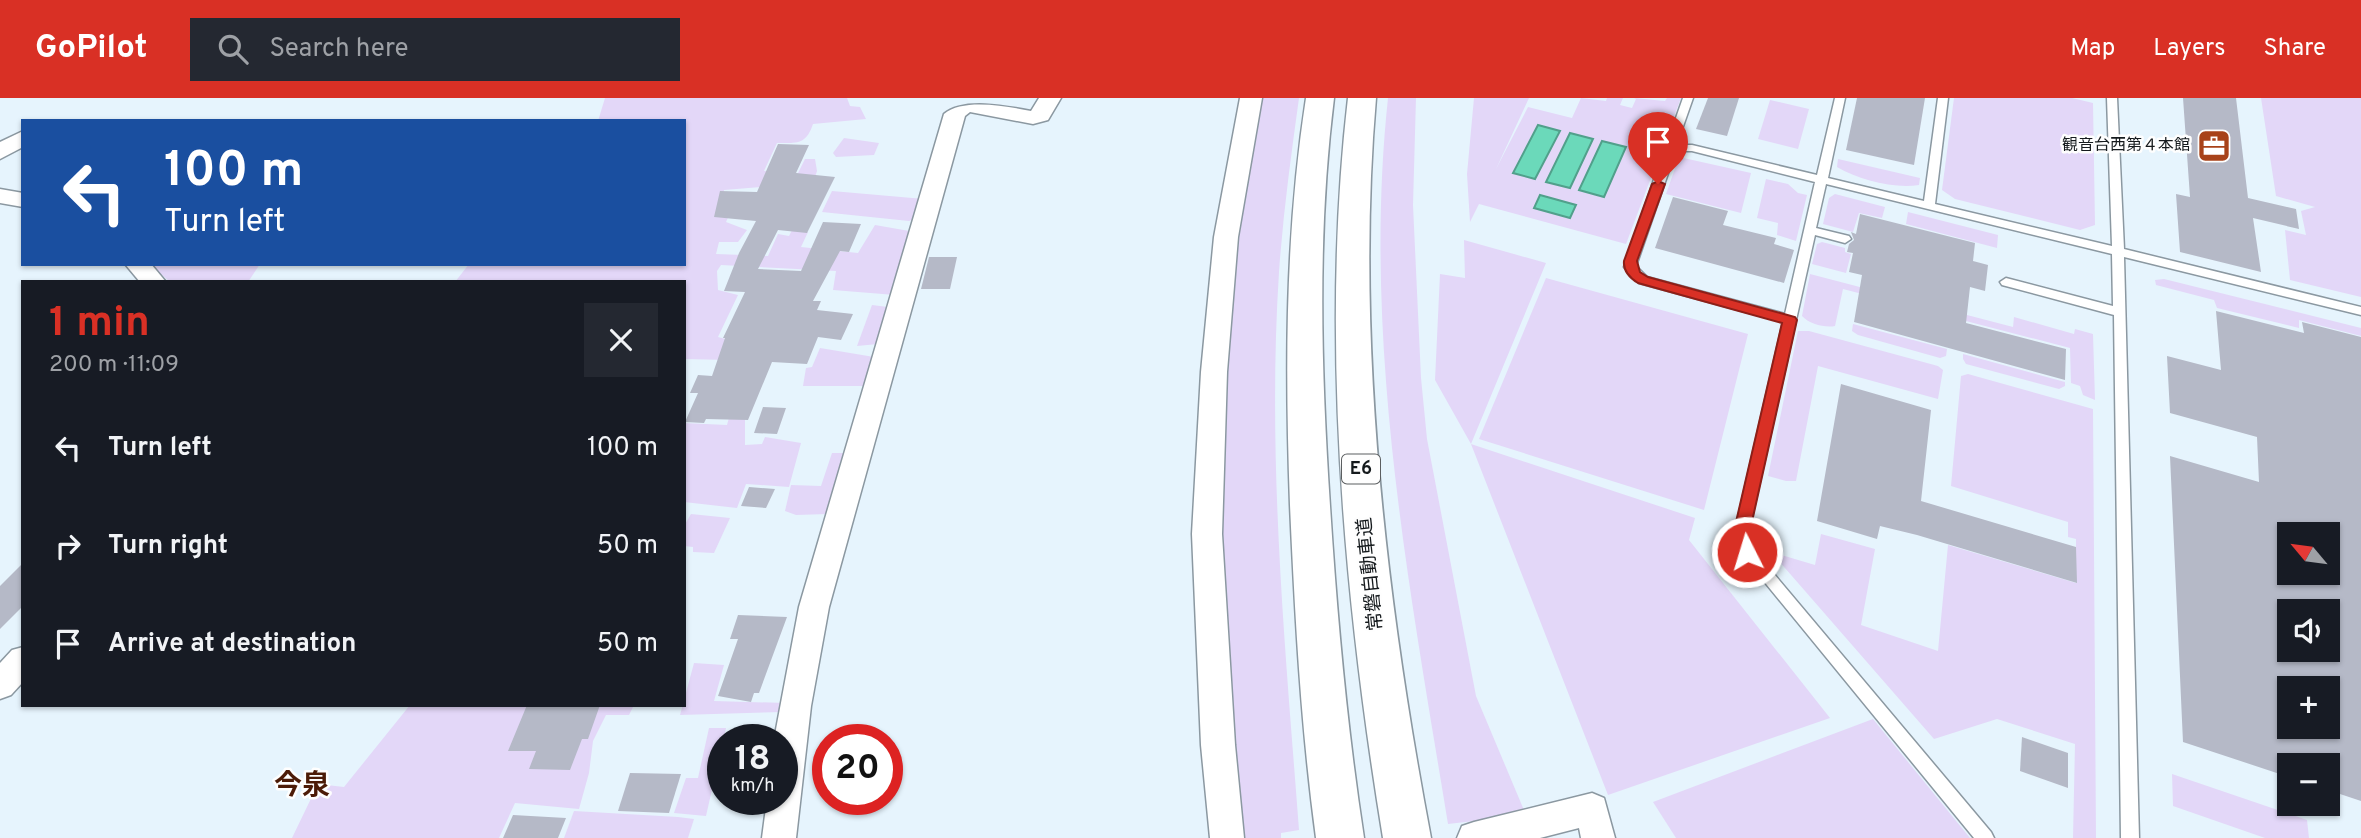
<!DOCTYPE html>
<html lang="en">
<head>
<meta charset="utf-8">
<style>
	body { margin:0; font-family:Overpass,"Noto Sans JP",sans-serif; background:#242831; color:#f1f3f6; height:100vh; display:flex; flex-direction:column; font-size:26px; white-space:nowrap }
	* { box-sizing:border-box; margin:0 }
	p { font-size:23px; color:#9ea1a6 }
	.icon { flex:none; width:38px; height:38px; fill:none; stroke:currentColor; stroke-width:2; stroke-linecap:round; stroke-linejoin:round }
	.map { position:relative; flex:1; overflow:hidden }
	.drawer { position:absolute; left:21px; top:182px; width:665px; height:427px; display:flex; flex-direction:column; background:#171b24; border-radius:0px; box-shadow:0 2px 5px #0004 }
	.drawer>* { flex:none }
	.hud { position:absolute; left:21px; top:21px; width:665px; height:147px; border-radius:0px; box-shadow:0 2px 5px #0004; background:#1a4fa0; color:#fff; overflow:hidden }
	.needle { width:46px; rotate:299deg }
	.buttons { position:absolute; left:2277px; top:424px; display:grid; gap:14px }
	.buttons a { display:grid; place-items:center; width:63px; height:63px; border-radius:0px; background:#171b24; box-shadow:0 2px 5px #0004; font-size:35px }
	.speed { position:absolute; left:707px; top:626px; display:flex; gap:14px; font-size:35px; font-weight:700; text-align:center }
	.speed>* { display:grid; place-content:center; width:91px; height:91px; border-radius:50%; background:#171b24; box-shadow:0 2px 5px #0004; line-height:1 }
	.speed small { font-size:18px; font-weight:400 }
	.speed .limit { border:10px solid #d22; background:#fff; color:#111 }
	.pin { position:absolute; display:grid; place-items:center; width:60px; height:60px; color:#fff; margin:-72px -30px; border-radius:50% 50% 50% 0; rotate:-45deg; box-shadow:0 0 7px #0007 }
	.pin .icon { rotate:45deg }
	.me { position:absolute; width:77px; margin:-38px; rotate:355deg; stroke-linejoin:round; filter:drop-shadow(0 0 5px #0008) }
	.turn { display:flex; align-items:center; gap:24px; height:147px; padding:0 28px; font-size:32px }
	.turn .icon { width:91px; height:91px; stroke-width:2.5 }
	.turn b { display:block; font-size:49px; line-height:60px }
	.round { display:grid; place-items:center; flex:none; width:74px; height:74px; border-radius:0px; background:#242831 }
	.head { display:flex; align-items:center; justify-content:space-between; height:119px; padding:0 28px }
	h1 { font-size:42px; font-weight:700; line-height:52px; color:#d93025 }
	ul { padding:0; list-style:none }
	li { display:flex; align-items:center; gap:21px; height:98px; padding:0 28px }
	li div { flex:1 }
	li b { display:block; font-size:26px }
	li em { font-style:normal }
	header { display:flex; align-items:center; gap:42px; box-sizing:border-box; height:98px; padding:0 35px; background:#d93025; color:#fff }
	header strong { font-size:33px }
	nav { display:flex; gap:38px; margin-inline-start:auto; font-size:24px }
	.search { width:490px; height:63px; background:#242831; display:flex; align-items:center; gap:18px; box-sizing:border-box; padding:0 24px; border-radius:0px; color:#9ea1a6; font-size:26px }
	.map>svg:first-child { display:block }
	.green { fill:#e3d7f8 }
	.water { fill:#6bd9ba; stroke:#51a08b; stroke-width:2 }
	.building { fill:#b5b9c7; fill-rule:evenodd }
	.lines { fill:none; stroke-linecap:round; stroke-linejoin:round }
	.lane-casing { stroke:#8b98a1; stroke-width:3 }
	.street-casing { stroke:#8b98a1; stroke-width:3 }
	.highway-casing { stroke:#8b98a1; stroke-width:3 }
	.lane { fill:#fff; fill-rule:evenodd }
	.street { fill:#fff; fill-rule:evenodd }
	.highway { fill:#fff; fill-rule:evenodd }
	.route { fill:#d93025; stroke:#8d1f18; stroke-width:2 }
	.labels { text-anchor:middle; dominant-baseline:central; stroke-width:5; stroke-linejoin:round; paint-order:stroke }
	.far-poi-label { font-size:16px; fill:#151a1d; stroke:#fefefe; text-anchor:end }
	.shield { fill:#fefefe; stroke:#5b5e60; stroke-width:2 }
	.shield-label { font-size:18px; font-weight:bold; fill:#151a1d }
	.street-label { font-size:19px; fill:#151a1d; stroke:#fefefe }
	.near-quarter-label { font-size:28px; font-weight:bold; fill:#4c1b07; stroke:#fefefe }
</style>
</head>
<body>
<header>
<strong>GoPilot</strong>
<div class="search"><svg class="icon" aria-label="search" viewBox="0 0 24 24"><circle cx="10" cy="10" r="6"/><path d="M15 15l6 6"/></svg>Search here</div>
<nav><a>Map</a><a>Layers</a><a>Share</a></nav>
</header>
<div class="map">
<svg width="2361" height="740" viewBox="0 0 2361 740">
	<rect width="100%" height="100%" fill="#e6f4fd"/>
	<g class="green">
		<path d="M605,0h242l3,8 10,1 6,12 -53,5c-7,21 -16,19 -36,19l-13,28 34,2 7,-14h10l2,12 -4,12 -89,7 -1,10 12,2 -9,20 21,8 -9,12h-19l-3,12 52,2 10,-22 11,2 3,-6 16,2 -7,15 57,6 17,-28 40,7 -20,63 -62,-5 3,-19 -115,-6 -4,6 1,19 20,5 -20,42 19,5 -8,18 -45,-1v-77h-229l14,-18h215v-143h-86z"/>
		<path d="M1261,0h38c-8,58 -16,116 -20,174 -12,186 6,373 20,558l-18,3v5h-37c-17,-145 -26,-293 -21,-439 3,-93 19,-187 31,-279z"/>
		<path d="M1388,0h28l-3,107 8,173 6,61 49,257 50,119 -78,9c-39,-239 -86,-483 -60,-726z"/>
		<path d="M1474,0h55l-33,71 32,-62 44,11 9,-20 25,3 1,-3h16l-3,7 12,3 4,-9 -2,-1 31,3 2,-3h14l-55,146 -147,-40 -9,18 -3,-48z"/>
		<path d="M1954,0h118l21,5 2,122 -15,5 -125,-31 -13,-9z"/>
		<path d="M2261,0h100v199l-71,-17 -5,-50 21,5 -5,-24 14,-4 -39,-11z"/>
		<path d="M1770,2l39,9 -11,40 -40,-10z"/>
		<path d="M844,40l35,5 -5,12 -38,2 -3,-4z"/>
		<path d="M1679,59l72,16 -10,40 -75,-19z"/>
		<path d="M1838,61l82,19 -1,7c-25,4 -60,-5 -82,-18z"/>
		<path d="M1766,81l22,5 10,9 9,2 -11,46 -19,-6 1,-12 -21,-5z"/>
		<path d="M832,93l92,8 -6,19 -9,3 -87,-9z"/>
		<path d="M1835,96l50,13 -3,11 -23,-5 -6,19 -30,-8 6,-26z"/>
		<path d="M1908,114l90,23 -1,13 -91,-24z"/>
		<path d="M1464,142l82,23 -75,181 224,74 -6,22 141,178 -222,77 -137,-351 -36,-64 5,-106 25,4z"/>
		<path d="M1822,144l23,6v4l6,2 -5,19 -34,-9 5,-20z"/>
		<path d="M150,166h110l-12,18h-78z"/>
		<path d="M1810,176l203,53 1,-10 60,17 1,-5 18,5 2,66 -12,-5 -3,-9 -9,-3 -1,-35 -227,-59 -8,37c-10,2 -26,-2 -33,-10z"/>
		<path d="M1546,180l202,56 -44,176 -225,-71z"/>
		<path d="M2164,181l197,49v8l-62,-16v8l-82,-20 -3,-8 -58,-15 -1,-5z"/>
		<path d="M872,207l16,2 -10,37 -21,2z"/>
		<path d="M1853,226l94,25 -1,7 -6,2 -82,-23 -6,-4z"/>
		<path d="M1798,233h11l129,35 5,4 -5,29 -120,-33 -22,115h-10l-18,-5z"/>
		<path d="M820,250l54,9 -8,29h-63l3,-18 6,-1z"/>
		<path d="M1963,256l102,28v4l-6,3 -93,-25 -3,-5z"/>
		<path d="M1968,276l125,35 3,429h-23l2,-94 -78,-25 -63,20 -163,-187 44,13 6,-31 54,15 -14,76 77,26 10,-106 128,38v-44l-8,-2v-15l-117,-36 10,-110z"/>
		<path d="M730,316l15,1v30l17,-1 3,-7 36,6 -12,44 -43,-3 -9,24 -53,-6v-79l43,2z"/>
		<path d="M832,355h18l-22,61 -32,1 -11,-4 6,-26 30,1z"/>
		<path d="M691,416l39,4 -16,35 -21,-1v-5l-9,-1v-20z"/>
		<path d="M694,565l30,2 -10,36 72,2 -4,9 -102,3z"/>
		<path d="M410,607h224l-5,10h-23l-13,26 -4,32 -10,36 -64,-6 -16,35h-207l26,-54 26,3z"/>
		<path d="M1873,621l97,119h-294l-23,-36z"/>
		<path d="M709,630h17l-20,88 -32,-3 12,-35h12z"/>
		<path d="M2172,676l135,46 2,18h-44l-92,-32z"/>
		<path d="M574,713l104,6 16,2 -6,19h-124z"/>
	</g>
	<g class="water">
		<path d="M1538,27l22,6 -25,48 -22,-6z"/>
		<path d="M1570,35l23,6 -23,49 -24,-6z"/>
		<path d="M1602,43l24,6 -22,50 -25,-7z"/>
		<path d="M1540,97l36,10 -6,13 -36,-10z"/>
	</g>
	<g class="building">
		<path d="M1708,0h31l-12,38 -31,-7z"/>
		<path d="M1857,0h68l-11,67 -68,-15z"/>
		<path d="M2183,0h53l12,100 48,11 3,20 -46,-11 8,54 -81,-20 -4,-58 14,3z"/>
		<path d="M778,46l31,1 -13,28 39,4 -28,56 -29,-3 -20,39 43,2 22,-49 38,2 -12,28 -9,-1 -27,50h8l-4,9 36,4 -12,26 -23,-3 -11,27 -35,-2 -24,58 -42,-1 -2,4 -19,-1 13,-29h-8l8,-18 14,1 13,-38h-2l22,-46 -21,-1 15,-38 17,-32 -42,-4 6,-26 37,1z"/>
		<path d="M1673,99l55,14 -5,14 53,13 -2,6 20,6 -10,33 -129,-35z"/>
		<path d="M1860,116l115,29 -2,18 15,4 -3,26 -15,-4 -4,36 100,26 -1,31 -211,-58 8,-47 -13,-3 4,-19 -6,-1 2,-8 5,-4 -3,-8 5,2z"/>
		<path d="M929,159h28l-7,32h-29z"/>
		<path d="M2216,213l88,22 -2,-11 59,15v464l-33,-11v-25h-39v12l-106,-35 -13,-286 89,26 -2,-45 -87,-24 -3,-57 54,14zM2289,436h39v38h-39zM2289,513h39v38h-39zM2289,590h39v38h-39z"/>
		<path d="M1841,286l90,26 -10,91 155,46 1,36 -160,-48 -37,-9 -3,13 -60,-18z"/>
		<path d="M763,309l23,1 -9,26 -23,-1z"/>
		<path d="M749,389l26,2 -9,19 -25,-2z"/>
		<path d="M23,465v43l-23,23v-43z"/>
		<path d="M738,517l49,2 -28,76h-5l-3,9 -33,-6 20,-57h-8z"/>
		<path d="M527,607h73l-12,34h-6l-12,31 -41,-1 7,-18h-28z"/>
		<path d="M2022,639l46,16v35l-48,-17z"/>
		<path d="M630,675l51,1 -12,39 -51,-2z"/>
		<path d="M513,717l53,3 -8,20h-55z"/>
	</g>
	<g class="lines">
		<defs>
			<path id="lane" d="M1683,0h10l-13,37 2,10h10l125,30 18,-77h10l-17,80 96,23 14,-103h10l-13,106 177,42 -5,-148h10l7,151 237,58v8l-237,-58 15,581h-18l-7,-523 -112,-30 -2,-3 6,-4 107,28 -1,-52 -286,-70 -10,44 33,8 2,3 -6,4 -30,-8 -67,300 5,14 238,283 3,6h-20l-234,-286 -6,-17 49,-213 -144,-39 -15,-16 37,-108 10,-14 -1,-10zM1677,53h15l123,31 -30,132 -138,-37 -11,-11 37,-107z"/>
			<g id="street">
				<path d="M1039,0h22l-13,22 -15,4 -63,-12 -5,4 -136,491 -18,99 -15,132h-34l5,-38h15v-60h-8l25,-133 145,-493c19,-16 61,-8 87,-3z"/>
				<path d="M1240,0h22l-24,139 -11,135 -5,162 13,211 9,93h-34l-9,-93 -9,-211 9,-162 13,-135z"/>
				<path d="M23,33v16l-23,12v-17z"/>
				<path d="M0,91l23,4v14l-23,-4z"/>
				<path d="M125,166h26l15,18h-26z"/>
				<path d="M23,549v35l-12,13 -11,4v-36l12,-13z"/>
				<path d="M1592,695l12,5 11,40h-34l-2,-10 -39,10h-83l5,-12 12,-4z"/>
			</g>
			<g id="highway">
				<path d="M1306,0h28c-17,136 -13,271 -4,408 7,111 17,222 34,332h-48c-15,-111 -21,-221 -26,-333 -5,-137 -5,-271 16,-407z"/>
				<path d="M1348,0h28c-21,241 10,502 55,740h-48c-39,-238 -63,-500 -35,-740z"/>
			</g>
		</defs>
		<use href="#lane" class="lane-casing"/>
		<use href="#street" class="street-casing"/>
		<use href="#highway" class="highway-casing"/>
		<use href="#lane" class="lane"/>
		<use href="#street" class="street"/>
		<use href="#highway" class="highway"/>
	</g>
	<path class="route" d="M1658,83l7,3 -28,77 3,11 8,5 147,40 2,3 -48,215 7,17 -3,4h-12l-8,-21 49,-212 -144,-40c-8,-5 -15,-12 -14,-22l28,-77z"/>
	<defs>
		<symbol id="office-square" viewBox="-11 -11 22 22"><rect x="-9" y="-9" width="18" height="18" rx="4" fill="#a84219" stroke="#fefefe"/><path d="M-6-3h4V-5.5h4V-3h4V5H-6ZM-1-4.5V-3h2v-1.5ZM-6 0V1H6V0Z" fill="#fff"/></symbol>
	</defs>
	<g fill-rule="evenodd">
		<use href="#office-square" x="2195" y="29" width="38" height="38"/>
	</g>
	<g class="labels">
		<g class="far-poi-label">
			<text x="2190" y="48">観音台西第４本館</text>
		</g>
		<rect class="shield" x="1342" y="356.5" width="38" height="29" rx="5"/>
		<g class="shield-label">
			<text x="1361" y="371">E6</text>
		</g>
		<g class="street-label">
			<text transform="translate(1371 476) rotate(-96)">常磐自動車道</text>
		</g>
		<g class="near-quarter-label">
			<text x="302" y="689">今泉</text>
		</g>
	</g>
</svg>
<div class="buttons">
<a><svg class="needle" viewBox="-14 -14 28 28"><path d="M0-13l5 13h-10z" fill="#e53935"/><path d="M0 13l5-13h-10z" fill="#9ea1a6"/></svg></a>
<a><svg class="icon" aria-label="sound" viewBox="0 0 24 24"><path d="M4 9h4l5-4v14l-5-4H4zM17 9q2 3 0 6"/></svg></a>
<a>+</a>
<a>−</a>
</div>
<div class="speed"><div>18<small>km/h</small></div><div class="limit">20</div></div>
<div class="pin" style="left:1658px;top:86px;background:#d93025"><svg class="icon" aria-label="arrive" viewBox="0 0 24 24"><path d="M6 21V4h12l-3 4 3 4H6"/></svg></div>
<svg class="me" style="left:1747px;top:454px" viewBox="-20 -20 40 40"><circle r="17" fill="#d93025" stroke="#fff" stroke-width="3"/><path d="M0-11L8 9 0 5-8 9z" fill="#fff"/></svg>
<div class="hud">
<div class="turn"><svg class="icon" aria-label="left" viewBox="0 0 24 24"><path d="M17 20v-9H6M10 6l-5 5 5 5"/></svg><div><b>100 m</b>Turn left</div></div>
</div>
<section class="drawer">
<div class="head"><div><h1>1 min</h1><p>200 m · 11:09</p></div><a class="round"><svg class="icon" aria-label="close" viewBox="0 0 24 24"><path d="M6 6l12 12M18 6L6 18"/></svg></a></div>
<ul>
<li><svg class="icon" aria-label="left" viewBox="0 0 24 24"><path d="M17 20v-9H6M10 6l-5 5 5 5"/></svg><div><b>Turn left</b></div><em>100 m</em></li>
<li><svg class="icon" aria-label="right" viewBox="0 0 24 24"><path d="M7 20v-9h11M14 6l5 5-5 5"/></svg><div><b>Turn right</b></div><em>50 m</em></li>
<li><svg class="icon" aria-label="arrive" viewBox="0 0 24 24"><path d="M6 21V4h12l-3 4 3 4H6"/></svg><div><b>Arrive at destination</b></div><em>50 m</em></li>
</ul>
</section>
</div>
</body>
</html>
